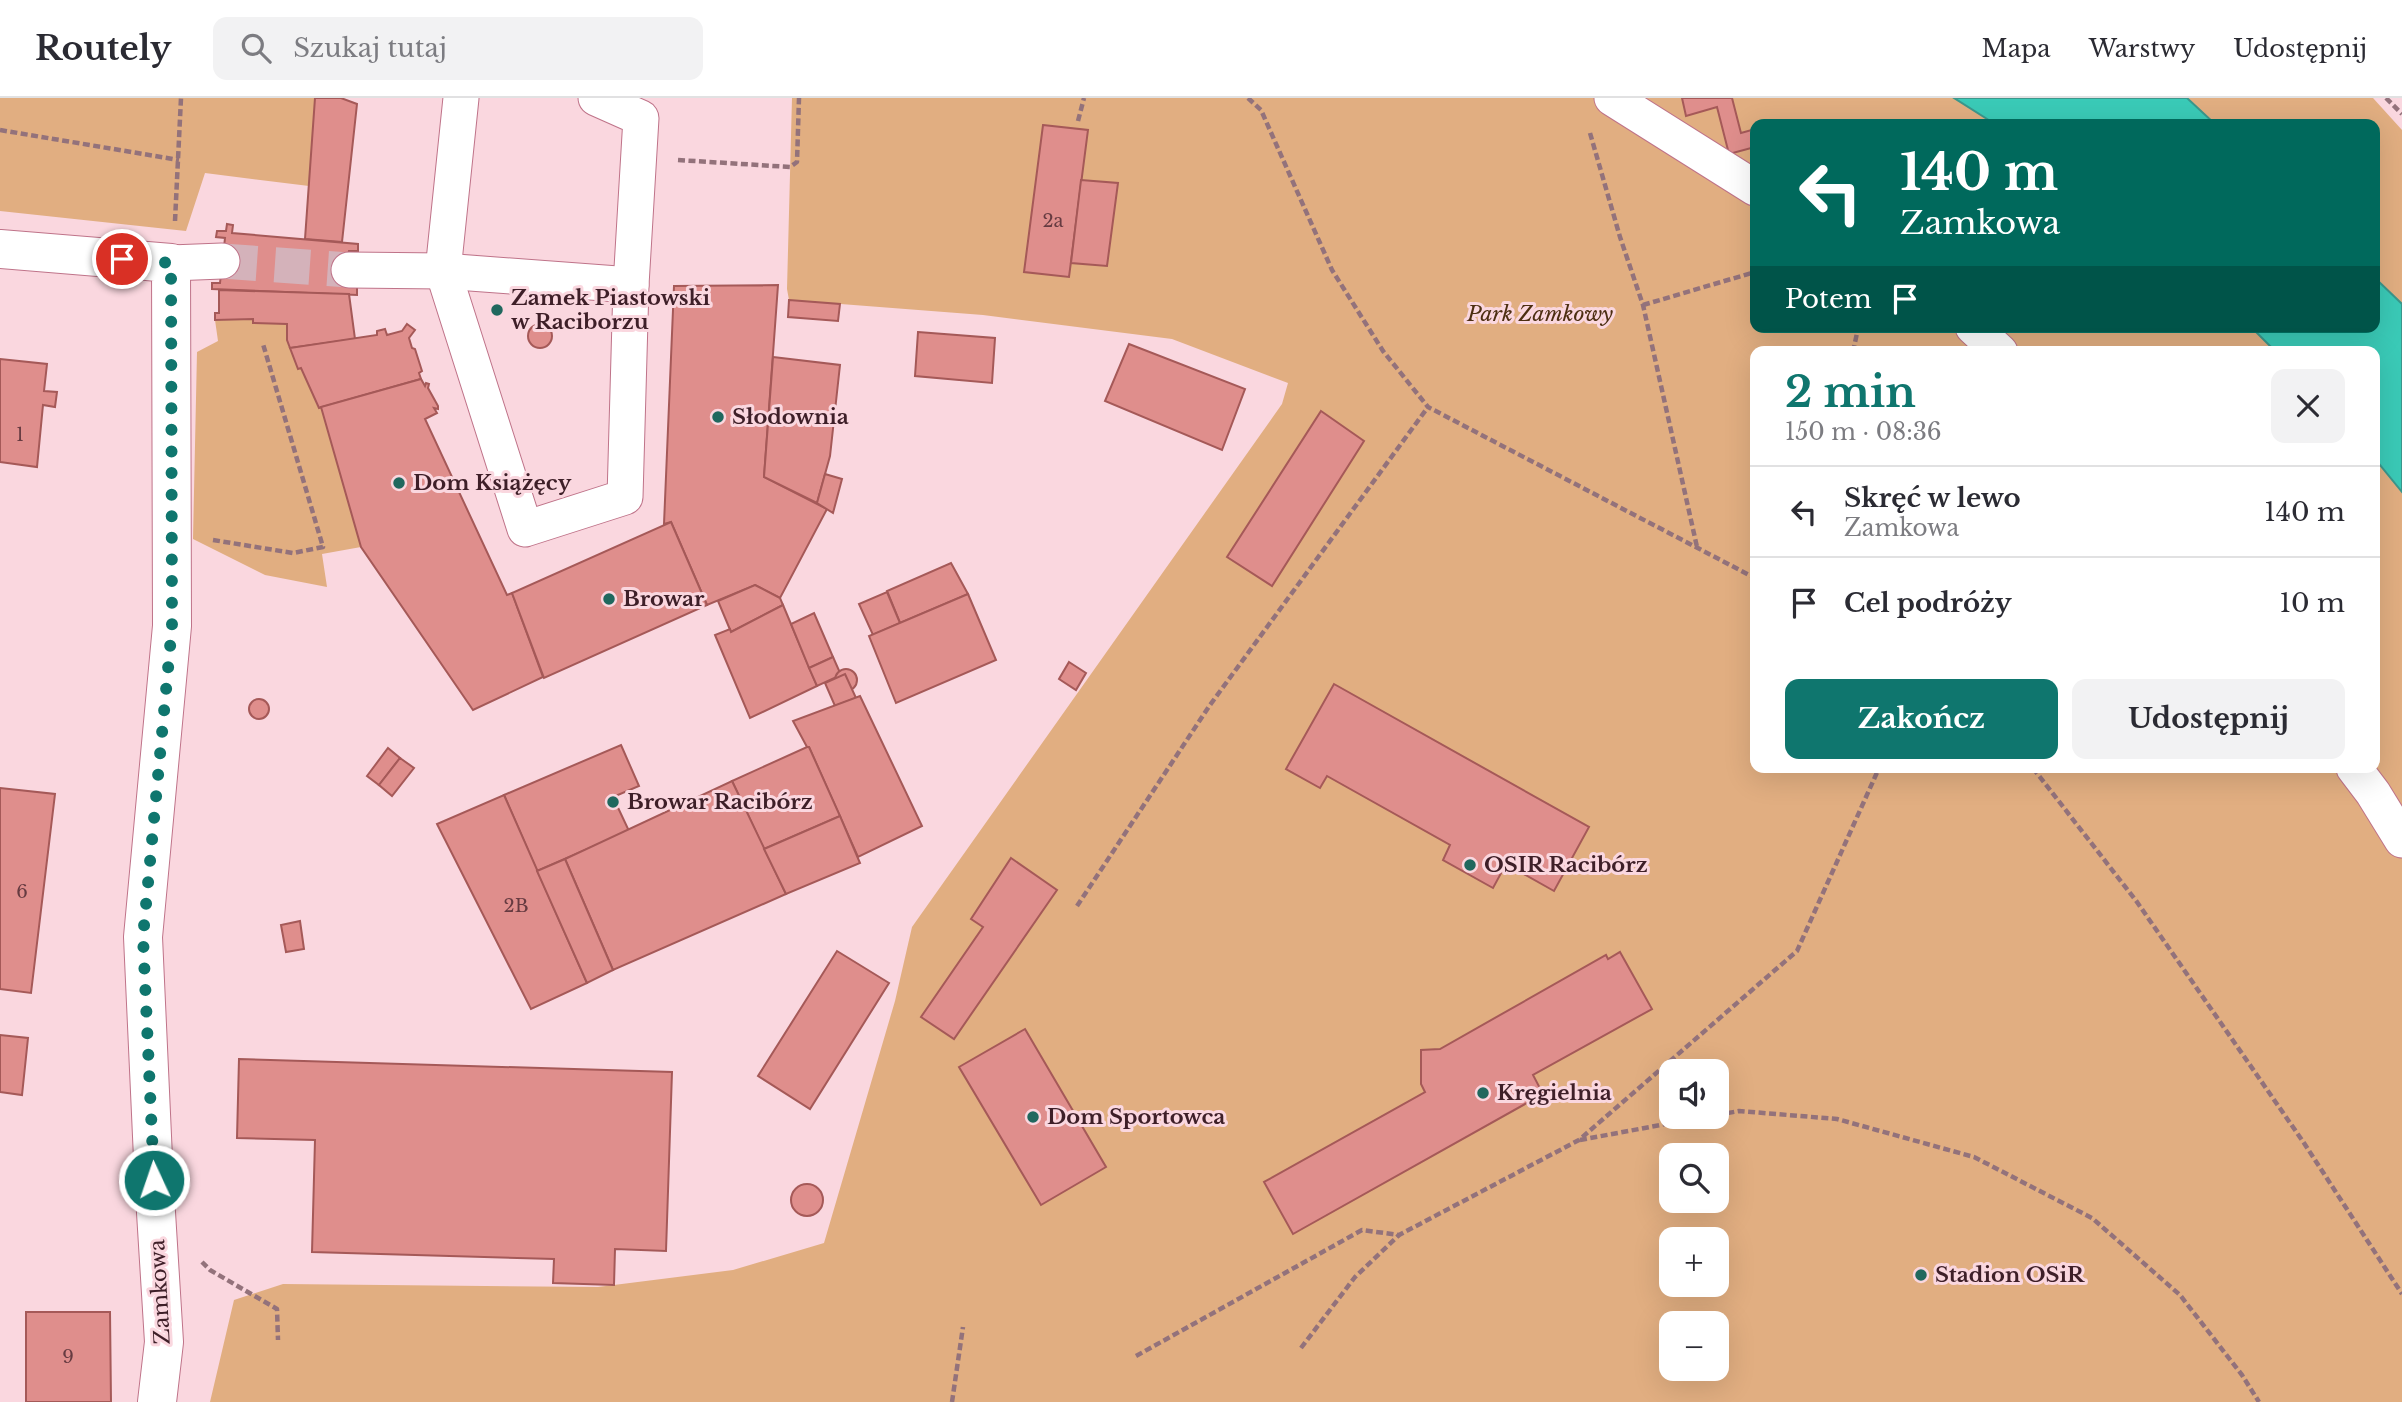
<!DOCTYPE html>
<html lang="pl">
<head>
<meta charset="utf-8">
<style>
	body { margin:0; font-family:"Libre Baskerville",serif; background:#f2f2f3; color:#2b2b33; height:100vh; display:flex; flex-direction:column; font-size:26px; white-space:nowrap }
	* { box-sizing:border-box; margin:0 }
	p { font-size:23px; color:#7c7c81 }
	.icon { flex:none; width:38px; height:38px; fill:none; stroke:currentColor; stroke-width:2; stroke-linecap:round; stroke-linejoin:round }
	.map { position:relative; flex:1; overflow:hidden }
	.sheet { position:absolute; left:1750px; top:248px; width:630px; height:427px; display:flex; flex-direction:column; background:#fff; border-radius:14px; box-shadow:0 7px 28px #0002 }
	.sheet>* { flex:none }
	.banner { position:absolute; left:1750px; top:21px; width:630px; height:214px; border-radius:14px; box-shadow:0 7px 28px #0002; background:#00695c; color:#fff; overflow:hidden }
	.tools { position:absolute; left:1659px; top:961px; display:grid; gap:14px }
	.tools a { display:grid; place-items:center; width:70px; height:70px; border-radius:14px; background:#fff; box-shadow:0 7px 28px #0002; font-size:35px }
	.pin { position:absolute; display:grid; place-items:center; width:60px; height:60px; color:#fff; margin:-30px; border:4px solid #fff; border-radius:50%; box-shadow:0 2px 7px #0007 }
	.me { position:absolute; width:77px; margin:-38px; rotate:357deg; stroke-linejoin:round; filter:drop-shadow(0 0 5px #0008) }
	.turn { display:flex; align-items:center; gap:24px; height:147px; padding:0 35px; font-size:32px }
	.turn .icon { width:91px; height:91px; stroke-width:2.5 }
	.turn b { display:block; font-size:49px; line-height:60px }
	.then { display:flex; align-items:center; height:66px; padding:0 35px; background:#0003; gap:14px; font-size:26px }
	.round { display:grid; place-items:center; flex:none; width:74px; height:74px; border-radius:14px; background:#f2f2f3 }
	.headline { display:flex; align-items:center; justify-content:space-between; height:119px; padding:0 35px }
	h1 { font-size:42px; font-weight:700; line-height:52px; color:#0f766e }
	.cta { display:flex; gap:14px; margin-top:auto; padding:14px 35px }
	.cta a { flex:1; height:80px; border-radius:14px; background:#0f766e; color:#fff; font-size:28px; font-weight:700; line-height:80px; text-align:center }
	.cta a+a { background:#f2f2f3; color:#2b2b33 }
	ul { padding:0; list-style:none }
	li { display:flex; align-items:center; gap:21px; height:91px; padding:0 35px; border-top:2px solid #e1e1e2 }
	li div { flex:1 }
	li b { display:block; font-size:26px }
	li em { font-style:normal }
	header { display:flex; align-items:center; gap:42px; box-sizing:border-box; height:98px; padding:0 35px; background:#fff; border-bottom:2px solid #e1e1e2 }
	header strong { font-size:33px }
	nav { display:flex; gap:38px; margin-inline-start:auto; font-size:24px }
	.search { width:490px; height:63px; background:#f2f2f3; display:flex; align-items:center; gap:18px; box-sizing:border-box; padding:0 24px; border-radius:14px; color:#7c7c81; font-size:26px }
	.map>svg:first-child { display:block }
	.green { fill:#e1ae81; fill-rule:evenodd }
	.water { fill:#3acab7; stroke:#3b978c; stroke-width:2 }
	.building { fill:#df8e8c; stroke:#a55958; stroke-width:2 }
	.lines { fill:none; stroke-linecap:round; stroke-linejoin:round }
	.pedestrian-tunnel { stroke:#d4b2ba; stroke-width:35; stroke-dasharray:35 18; stroke-linecap:butt }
	.pedestrian-casing { stroke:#bf7389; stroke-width:37 }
	.minor-casing { stroke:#bf7389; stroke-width:40 }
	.path { stroke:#93727b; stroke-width:4.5; stroke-dasharray:7 3.5; stroke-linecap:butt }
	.pedestrian { stroke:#fff; stroke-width:35 }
	.minor { stroke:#fff; stroke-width:38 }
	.route { stroke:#0f766e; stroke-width:12; stroke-dasharray:0 21.6 }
	.poi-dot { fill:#20685e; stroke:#fad7df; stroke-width:2.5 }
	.labels { text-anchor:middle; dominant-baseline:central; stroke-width:6; stroke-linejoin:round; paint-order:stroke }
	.number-label { font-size:18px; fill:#663b41 }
	.poi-label { font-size:21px; font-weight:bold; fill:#3e1f28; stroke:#fad7df; text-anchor:start }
	.park-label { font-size:21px; font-style:italic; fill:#4c2e11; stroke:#fad7df }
	.street-label { font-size:21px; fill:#3e1f28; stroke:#fad7df }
</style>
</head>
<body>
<header>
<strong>Routely</strong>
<div class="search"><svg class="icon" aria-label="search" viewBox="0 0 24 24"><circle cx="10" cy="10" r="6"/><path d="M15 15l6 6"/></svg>Szukaj tutaj</div>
<nav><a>Mapa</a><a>Warstwy</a><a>Udostępnij</a></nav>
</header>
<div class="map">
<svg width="2402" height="1304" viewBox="0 0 2402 1304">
	<rect width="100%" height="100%" fill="#fad7df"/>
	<g class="green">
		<path d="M0,0h315l-6,88 -104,-13 -19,58 -186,-20z"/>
		<path d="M792,0h1162l41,26h-240v203h496l25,25h-521v416h620v-309l27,33v910h-2192l24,-102 49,-16 315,3 135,-17 91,-27 71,-242 17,-74 370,-523 6,-21 -116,-44 -189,-24 -194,-15 -2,-11zM1671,973h46v45h-46zM1671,1057h46v45h-46zM1671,1141h46v45h-46zM1671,1225h46v45h-46z"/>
		<path d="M2187,0h186l29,32v174l-27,-26v-154h-160z"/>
		<path d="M253,221v4l34,1 1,16 10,29 3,-1 17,39h3l40,140 -39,7 5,33 -62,-12 -72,-36 4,-187 21,-11 -3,-21z"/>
	</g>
	<g class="water">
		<path d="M1954,0h233l28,26h-220z"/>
		<path d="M2375,180l27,26v188l-27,-33v-107h-99l-25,-25h124z"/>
	</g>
	<g class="building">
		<path d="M315,0h26l16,6 -15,138 -37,-3z"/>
		<path d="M1682,0h50l9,35 14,-4v18l-26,7 -12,-47 -31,9z"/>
		<path d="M1043,27l45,5 -19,147 -45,-5z"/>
		<path d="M1081,82l37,3 -11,83 -36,-3z"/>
		<path d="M227,126l6,1 -1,8 126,11v7h-9l-1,4 9,32v8l-145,-6v-6h8l5,-45 -9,-1 1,-6h9z"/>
		<path d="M778,187l-14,192 63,32 -47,89 -25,-13 -48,20 -36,-83 -7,2 10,-238z"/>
		<path d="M219,192l130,4 6,45 -65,9 -3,-8v-16l-34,-1v-4l-38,1v-7h4z"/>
		<path d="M789,202l51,4 -2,17 -50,-4z"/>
		<circle cx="540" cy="238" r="12"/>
		<path d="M407,226l8,6 -6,8 3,10 3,1 7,22 -3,2 2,6 -102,29 -18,-40 -3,1 -8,-21 87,-13v-4l8,-2 2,6 15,-4z"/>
		<path d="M918,234l77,6 -3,45 -77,-7z"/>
		<path d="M1129,246l116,45 -23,61 -117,-49z"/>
		<path d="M773,259l67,8 -10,91 -13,47 -53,-26z"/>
		<path d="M0,261l47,5 -3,27 13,1 -2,15 -12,-2 -6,62 -37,-5z"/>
		<path d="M421,281l4,7 1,-3 3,1 -1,4 10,18v3l-4,-1 3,5 -12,6 82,176 5,-2 31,84 -70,33 -112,-163 -40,-140z"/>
		<path d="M1321,313l43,30 -92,145 -45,-29z"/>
		<path d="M825,376l17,5 -9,34 -16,-10z"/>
		<path d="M671,424l36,83 -163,73 -32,-85z"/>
		<path d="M951,465l17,31 -68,29 -13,-32z"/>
		<path d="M755,487l25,13 3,7 -52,27 -13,-31z"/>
		<path d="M887,494l13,31 -27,12 -14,-31z"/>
		<path d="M968,496l28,66 -100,43 -27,-67z"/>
		<path d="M783,507l34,81 -67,32 -35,-83 15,-6 1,3z"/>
		<path d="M814,515l19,44 -24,11 -18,-44z"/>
		<path d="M833,559l8,18 -24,11 -8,-18z"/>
		<path d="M1069,564l17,11 -10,17 -17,-11z"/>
		<circle cx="846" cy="582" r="11"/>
		<path d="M845,576l11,24 -21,8 -10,-23z"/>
		<path d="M1334,586l255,143 -35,64 -48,-27 -13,24 -50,-28 7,-15 -123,-69 -7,12 -34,-19z"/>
		<path d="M860,598l62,130 -64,31 -49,-110h-2l-14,-26z"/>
		<circle cx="259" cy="611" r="10"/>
		<path d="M621,647l18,41 -26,11 16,34 -92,40 -33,-76z"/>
		<path d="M807,649h2l31,69 -76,33 -32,-68z"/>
		<path d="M388,650l12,10 -21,27 -12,-9z"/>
		<path d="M400,660l14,10 -22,28 -13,-11z"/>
		<path d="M732,683l54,113 -173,76 -48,-111z"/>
		<path d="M0,690l55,6 -24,199 -31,-4z"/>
		<path d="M504,697l83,188 -56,26 -94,-185z"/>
		<path d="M840,718l20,47 -74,31 -22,-45z"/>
		<path d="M1011,760l46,32 -103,149 -33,-22 62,-90 -12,-8z"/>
		<path d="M565,761l48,111 -26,13 -50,-112z"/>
		<path d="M300,823l4,28 -18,3 -5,-27z"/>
		<path d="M837,853l52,32 -79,126 -52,-33z"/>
		<path d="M1620,854l32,57 -119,66 10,19 -250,140 -29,-52 161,-90 -4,-8v-34l19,-1 166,-94 2,4z"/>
		<path d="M1025,931l81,138 -65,38 -82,-138z"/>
		<path d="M0,937l28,3 -6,57 -22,-3z"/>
		<path d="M239,961l433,13 -6,179 -51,-2 -1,36 -61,-2 1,-24 -242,-7 3,-112 -78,-2z"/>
		<circle cx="807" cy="1102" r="16"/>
		<path d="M26,1214h84l1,90h-85z"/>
	</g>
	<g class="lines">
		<path class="pedestrian-tunnel" d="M222,163l127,9"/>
		<defs>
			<g id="pedestrian">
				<path d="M461,0l-18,173 82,258 100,-32 6,-212 10,-167 -45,-20"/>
				<path d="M1612,0l143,90"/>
				<path d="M171,165l51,-2"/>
				<path d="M349,172l94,1 188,14"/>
				<path d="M1973,229l27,25"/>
				<path d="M2354,670l19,25 29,47"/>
			</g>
			<path id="minor" d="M0,151l171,14 1,363 -29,311 11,243 10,162 -7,60"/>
		</defs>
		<use href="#pedestrian" class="pedestrian-casing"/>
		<use href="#minor" class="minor-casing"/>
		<g class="path">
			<path d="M1248,0l13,12 71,160 51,81 45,56 327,171"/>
			<path d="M2386,0l16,16"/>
			<path d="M1078,23l6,-23"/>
			<path d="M0,32l179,30"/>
			<path d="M1590,35l30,104 23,68 54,242"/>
			<path d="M678,62l112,7 7,-5 2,-64"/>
			<path d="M175,123l6,-123"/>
			<path d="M1643,207l112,-33"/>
			<path d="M1853,254l4,-19 -3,-6"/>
			<path d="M213,442l80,13 30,-6 -60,-203"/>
			<path d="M2033,670l104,134 167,241 98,151"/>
			<path d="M1077,808l133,-201 218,-298"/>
			<path d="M1717,1017l22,-4 98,8 137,38 118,61 88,77 62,80 17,27"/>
			<path d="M1580,1042l129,-24"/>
			<path d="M202,1164l8,8 67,39 1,31"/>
			<path d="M1301,1250l54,-71 44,-42"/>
			<path d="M1136,1258l226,-126 37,5 180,-95 218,-189 82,-183"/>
			<path d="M952,1304l11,-75"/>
		</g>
		<use href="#pedestrian" class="pedestrian"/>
		<use href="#minor" class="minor"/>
	</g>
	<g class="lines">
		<path class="route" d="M122,161l49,4 1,363 -29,311 11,243"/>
	</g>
	<g class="poi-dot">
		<circle cx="497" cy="212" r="7"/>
		<circle cx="718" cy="319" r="7"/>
		<circle cx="399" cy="385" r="7"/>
		<circle cx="609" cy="501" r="7"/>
		<circle cx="613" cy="704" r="7"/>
		<circle cx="1470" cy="767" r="7"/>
		<circle cx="1483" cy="995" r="7"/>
		<circle cx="1033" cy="1019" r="7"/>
		<circle cx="1921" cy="1177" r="7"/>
	</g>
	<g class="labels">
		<g class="number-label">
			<text x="1053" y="123">2a</text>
			<text x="20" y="337">1</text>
			<text x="22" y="794">6</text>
			<text x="516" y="808">2B</text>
			<text x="68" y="1259">9</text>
		</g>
		<g class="poi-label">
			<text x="511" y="200">Zamek Piastowski<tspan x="511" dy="24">w Raciborzu</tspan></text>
			<text x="732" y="319">Słodownia</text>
			<text x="413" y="385">Dom Książęcy</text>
			<text x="623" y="501">Browar</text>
			<text x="627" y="704">Browar Racibórz</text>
			<text x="1484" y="767">OSIR Racibórz</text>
			<text x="1497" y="995">Kręgielnia</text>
			<text x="1047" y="1019">Dom Sportowca</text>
			<text x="1935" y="1177">Stadion OSiR</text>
		</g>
		<g class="park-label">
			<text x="1540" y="216">Park Zamkowy</text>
		</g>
		<g class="street-label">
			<text transform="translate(160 1194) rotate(-93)">Zamkowa</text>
		</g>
	</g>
</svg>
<div class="tools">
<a><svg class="icon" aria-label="sound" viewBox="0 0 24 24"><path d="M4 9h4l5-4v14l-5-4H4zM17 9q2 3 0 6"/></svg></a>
<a><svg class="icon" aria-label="search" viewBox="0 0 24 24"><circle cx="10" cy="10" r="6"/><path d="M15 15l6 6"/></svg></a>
<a>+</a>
<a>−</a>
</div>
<div class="pin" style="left:122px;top:161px;background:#d93025"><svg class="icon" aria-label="arrive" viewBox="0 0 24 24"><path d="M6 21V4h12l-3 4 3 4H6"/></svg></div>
<svg class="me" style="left:154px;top:1082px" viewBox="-20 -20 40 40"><circle r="17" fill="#0f766e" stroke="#fff" stroke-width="3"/><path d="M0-11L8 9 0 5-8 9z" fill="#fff"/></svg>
<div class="banner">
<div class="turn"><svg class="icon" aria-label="left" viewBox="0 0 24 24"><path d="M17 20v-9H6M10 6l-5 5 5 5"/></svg><div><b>140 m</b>Zamkowa</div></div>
<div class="then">Potem<svg class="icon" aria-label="arrive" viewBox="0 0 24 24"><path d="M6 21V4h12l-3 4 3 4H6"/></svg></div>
</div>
<section class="sheet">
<div class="headline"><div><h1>2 min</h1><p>150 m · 08:36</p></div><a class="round"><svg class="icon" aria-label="close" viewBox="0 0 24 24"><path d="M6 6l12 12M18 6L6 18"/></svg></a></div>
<ul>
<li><svg class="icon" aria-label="left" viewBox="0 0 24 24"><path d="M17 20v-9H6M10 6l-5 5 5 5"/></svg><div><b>Skręć w lewo</b><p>Zamkowa</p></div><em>140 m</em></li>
<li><svg class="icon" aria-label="arrive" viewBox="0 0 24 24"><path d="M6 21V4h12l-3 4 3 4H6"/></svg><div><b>Cel podróży</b></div><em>10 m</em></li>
</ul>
<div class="cta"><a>Zakończ</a><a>Udostępnij</a></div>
</section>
</div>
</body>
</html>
